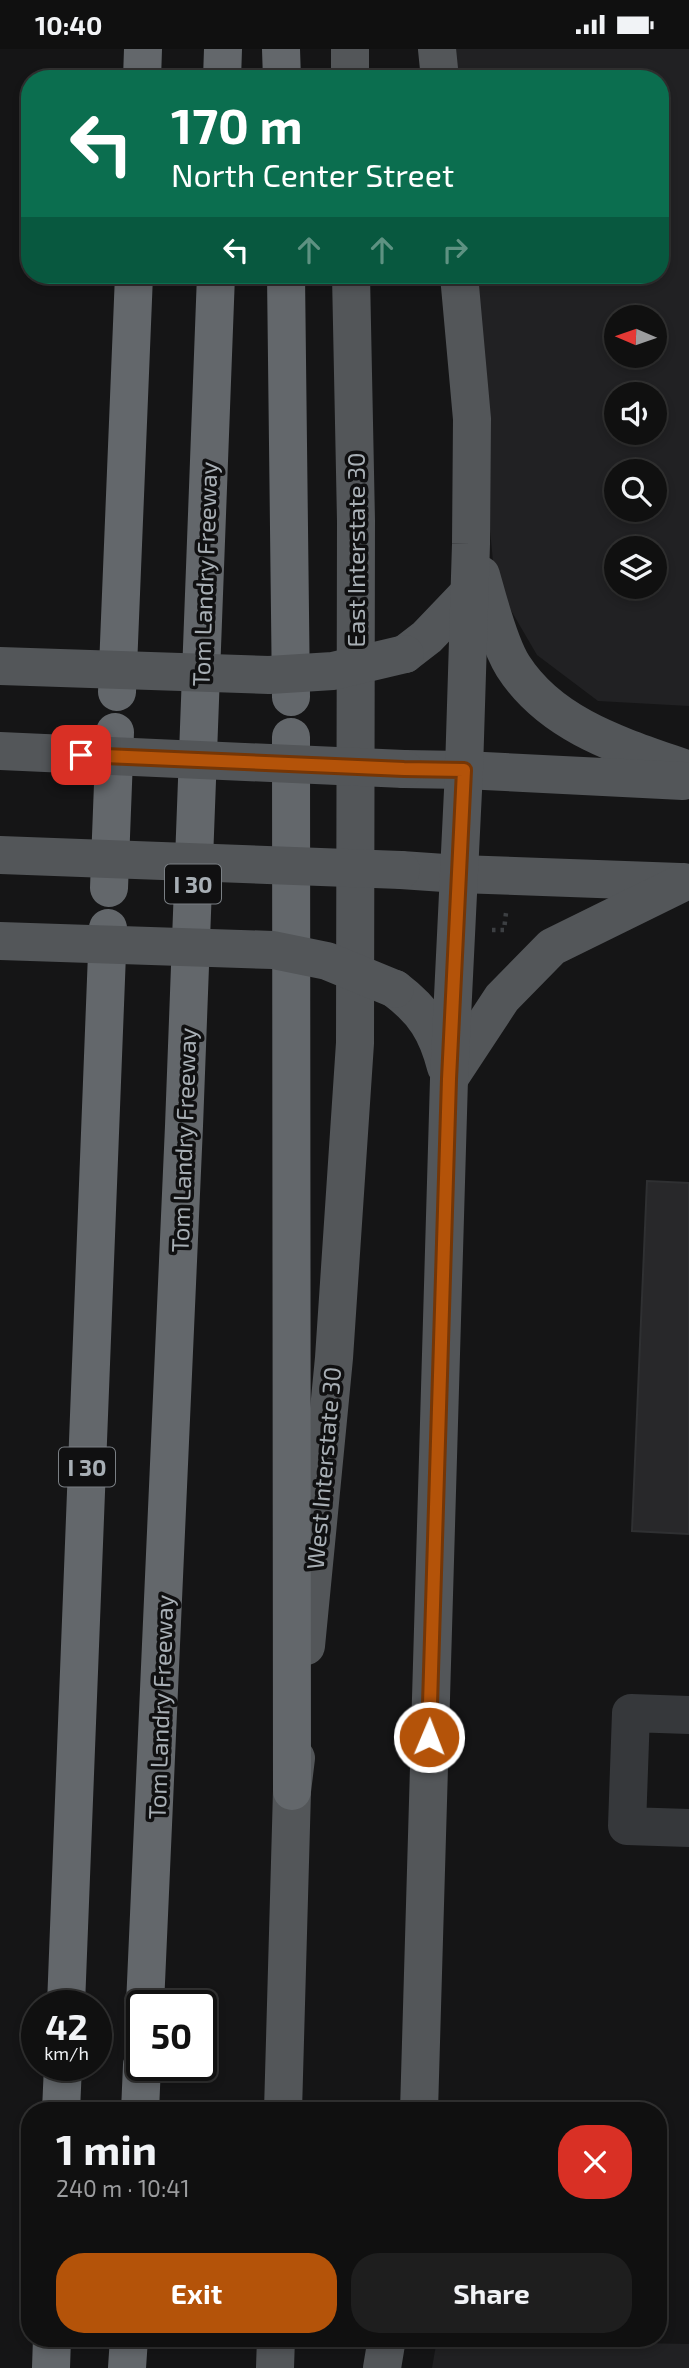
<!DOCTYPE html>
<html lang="en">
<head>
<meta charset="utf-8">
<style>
	body { margin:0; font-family:"Exo 2",sans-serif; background:#1e1e1e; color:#f1f3f6; height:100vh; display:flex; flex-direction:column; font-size:26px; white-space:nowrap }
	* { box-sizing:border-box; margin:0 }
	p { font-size:23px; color:#9c9d9f }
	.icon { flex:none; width:38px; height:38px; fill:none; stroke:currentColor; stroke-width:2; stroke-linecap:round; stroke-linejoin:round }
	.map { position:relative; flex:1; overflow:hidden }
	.drawer { position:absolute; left:21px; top:2053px; width:646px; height:245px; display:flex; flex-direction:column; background:#101010; border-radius:28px; box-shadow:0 4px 10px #0003,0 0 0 2px #303030 }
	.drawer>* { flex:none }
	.top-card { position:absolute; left:21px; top:21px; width:648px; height:214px; border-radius:28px; box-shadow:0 4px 10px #0003,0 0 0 2px #303030; background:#0b6e4f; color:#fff; overflow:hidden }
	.needle { width:46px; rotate:272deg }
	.buttons { position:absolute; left:604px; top:256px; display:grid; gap:14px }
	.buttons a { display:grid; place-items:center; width:63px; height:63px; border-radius:50%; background:#101010; box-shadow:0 4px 10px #0003,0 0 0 2px #303030; font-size:35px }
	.speed { position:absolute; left:21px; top:1941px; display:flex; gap:14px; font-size:35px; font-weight:700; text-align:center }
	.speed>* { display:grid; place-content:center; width:91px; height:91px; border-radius:50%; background:#101010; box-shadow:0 4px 10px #0003,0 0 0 2px #303030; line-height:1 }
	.speed small { font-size:18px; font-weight:400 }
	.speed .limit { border:4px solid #111; border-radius:10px; background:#fff; color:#111 }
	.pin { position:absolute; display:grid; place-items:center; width:60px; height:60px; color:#fff; margin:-30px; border-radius:14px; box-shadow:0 4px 10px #0006 }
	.me { position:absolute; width:77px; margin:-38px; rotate:1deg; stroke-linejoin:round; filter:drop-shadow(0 0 5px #0008) }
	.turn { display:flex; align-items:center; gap:24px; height:147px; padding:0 35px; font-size:32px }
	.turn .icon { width:91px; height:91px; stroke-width:2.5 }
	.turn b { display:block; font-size:49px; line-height:60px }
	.lanes { display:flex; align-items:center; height:66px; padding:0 35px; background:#0003; justify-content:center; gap:35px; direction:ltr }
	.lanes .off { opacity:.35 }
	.round { display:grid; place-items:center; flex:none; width:74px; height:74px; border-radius:28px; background:#1e1e1e }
	.summary { display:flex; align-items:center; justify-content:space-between; height:119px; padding:0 35px }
	h1 { font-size:42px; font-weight:700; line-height:52px }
	.action { display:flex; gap:14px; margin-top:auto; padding:14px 35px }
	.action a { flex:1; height:80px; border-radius:28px; background:#b45309; color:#fff; font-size:28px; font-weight:700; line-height:80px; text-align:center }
	.action a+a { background:#1e1e1e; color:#f1f3f6 }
	.status { display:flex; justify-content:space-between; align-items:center; height:49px; padding:0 35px; background:#101010; direction:ltr }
	.status svg { height:19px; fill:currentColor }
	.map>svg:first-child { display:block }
	.built { fill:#212123; fill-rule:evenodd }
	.building { fill:#28282a; stroke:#2f3032; stroke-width:2 }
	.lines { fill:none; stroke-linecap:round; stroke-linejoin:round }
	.path { stroke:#3c3f42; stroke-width:4.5; stroke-dasharray:3.5 5; stroke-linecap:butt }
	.minor { stroke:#36383b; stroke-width:38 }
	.major { stroke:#535659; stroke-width:38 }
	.highway { stroke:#63676b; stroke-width:38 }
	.major-bridge { stroke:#535659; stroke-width:38 }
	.route-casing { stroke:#753606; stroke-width:18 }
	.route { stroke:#b45309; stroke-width:12 }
	.labels { text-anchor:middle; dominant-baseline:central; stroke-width:7; stroke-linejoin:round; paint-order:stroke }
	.shield { fill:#101011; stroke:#7a7f84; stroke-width:2 }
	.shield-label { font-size:23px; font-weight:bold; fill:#a8afb5 }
	.street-label { font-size:24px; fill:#a8afb5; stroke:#101011 }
</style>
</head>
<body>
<div class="status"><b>10:40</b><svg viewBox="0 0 49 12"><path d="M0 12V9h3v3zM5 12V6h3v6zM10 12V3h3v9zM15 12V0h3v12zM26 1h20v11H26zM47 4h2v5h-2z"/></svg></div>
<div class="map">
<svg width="689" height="2319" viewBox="0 0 689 2319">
	<rect width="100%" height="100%" fill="#151516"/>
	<g class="built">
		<path d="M445,0h244v657l-91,-5 -61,-46 -42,-72 -29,-308h194v-196h-212zM616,268h38v38h-38zM616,345h38v38h-38zM616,422h38v38h-38zM616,499h38v38h-38z"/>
		<path d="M437,2290l252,5v24h-257z"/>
	</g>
	<path class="building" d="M647,1132l42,2v351l-57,-3z"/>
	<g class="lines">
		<path class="path" d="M492,881h12l2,-17"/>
		<path class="minor" d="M689,1666l-58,-2 -4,113 62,2"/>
		<g class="major">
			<path d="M437,0l3,30"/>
			<path d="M350,30v-30"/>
			<path d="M481,526c7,25 18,69 32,91 39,61 111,81 176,104"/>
			<path d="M405,605l22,-17 43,-45"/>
			<path d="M404,720l60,1 219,11"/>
			<path d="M401,821l58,4 221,8"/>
			<path d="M395,940c29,22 42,42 51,78"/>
			<path d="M450,1028l52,-79 50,-51 132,-65"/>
			<path d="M306,1597l28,-288 21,-315 1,-522 -5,-246"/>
			<path d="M283,2062l9,-320 4,-33"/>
			<path d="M419,2062l30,-1032 15,-309 7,-226 1,-125 -13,-144"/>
			<path d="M275,2319l1,-30"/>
			<path d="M382,2319l5,-30"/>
		</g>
		<g class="highway">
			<path d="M281,0l1,30"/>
			<path d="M142,30l1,-30"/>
			<path d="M222,30l1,-30"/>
			<path d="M286,226l5,422"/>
			<path d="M117,643l17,-417"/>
			<path d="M291,688l1,1054"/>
			<path d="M109,839l6,-156"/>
			<path d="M66,1956l42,-1077"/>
			<path d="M145,1956l39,-879 32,-851"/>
			<path d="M61,2062l2,-46"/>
			<path d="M140,2062l2,-46"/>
			<path d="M51,2319l1,-30"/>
			<path d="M127,2319l2,-30"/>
		</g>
		<g class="major-bridge">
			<path d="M0,617l269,9 64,-4 72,-17"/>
			<path d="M0,702l404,18"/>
			<path d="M0,806l401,15"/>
			<path d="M0,892l273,9 54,11 68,28"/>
		</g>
	</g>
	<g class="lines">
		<defs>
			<path id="route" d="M81,706l323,14 60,1 -15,309 -20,658"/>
		</defs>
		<use href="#route" class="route-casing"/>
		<use href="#route" class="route"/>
	</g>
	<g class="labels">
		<g class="shield">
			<rect x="165" y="815.5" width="56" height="39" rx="5"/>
			<rect x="59" y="1398.5" width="56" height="39" rx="5"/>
		</g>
		<g class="shield-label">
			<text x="193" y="835">I 30</text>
			<text x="87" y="1418">I 30</text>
		</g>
		<g class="street-label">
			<text transform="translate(355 501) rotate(-90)">East Interstate 30</text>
			<text transform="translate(204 525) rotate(-88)">Tom Landry Freeway</text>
			<text transform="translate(183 1091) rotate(-88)">Tom Landry Freeway</text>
			<text transform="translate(323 1419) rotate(-85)">West Interstate 30</text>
			<text transform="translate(160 1658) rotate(-88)">Tom Landry Freeway</text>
		</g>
	</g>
</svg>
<div class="buttons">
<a><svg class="needle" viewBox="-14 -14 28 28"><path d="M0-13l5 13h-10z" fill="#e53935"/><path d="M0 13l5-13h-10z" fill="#9c9d9f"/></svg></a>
<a><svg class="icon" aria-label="sound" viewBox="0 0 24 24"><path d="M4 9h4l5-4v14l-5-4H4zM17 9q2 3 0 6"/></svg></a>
<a><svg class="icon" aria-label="search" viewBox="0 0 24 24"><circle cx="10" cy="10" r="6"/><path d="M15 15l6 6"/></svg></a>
<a><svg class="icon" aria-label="layers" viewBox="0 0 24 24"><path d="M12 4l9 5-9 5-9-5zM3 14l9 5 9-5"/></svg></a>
</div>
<div class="speed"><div>42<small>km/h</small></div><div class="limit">50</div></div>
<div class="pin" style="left:81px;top:706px;background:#d93025"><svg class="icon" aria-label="arrive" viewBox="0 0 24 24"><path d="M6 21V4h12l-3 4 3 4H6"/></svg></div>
<svg class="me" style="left:429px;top:1688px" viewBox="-20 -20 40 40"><circle r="17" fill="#b45309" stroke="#fff" stroke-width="3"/><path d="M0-11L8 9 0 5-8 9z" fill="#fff"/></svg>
<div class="top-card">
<div class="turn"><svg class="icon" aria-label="left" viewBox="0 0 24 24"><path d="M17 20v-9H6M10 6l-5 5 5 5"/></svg><div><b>170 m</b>North Center Street</div></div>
<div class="lanes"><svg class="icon" aria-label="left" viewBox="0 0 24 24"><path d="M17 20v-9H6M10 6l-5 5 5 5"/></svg><svg class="icon off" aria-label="ahead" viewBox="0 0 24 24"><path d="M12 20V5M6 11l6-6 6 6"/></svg><svg class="icon off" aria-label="ahead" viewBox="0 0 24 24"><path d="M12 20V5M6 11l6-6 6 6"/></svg><svg class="icon off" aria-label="right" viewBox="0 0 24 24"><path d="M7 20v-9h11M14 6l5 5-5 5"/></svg></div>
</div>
<section class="drawer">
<div class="summary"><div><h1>1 min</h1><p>240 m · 10:41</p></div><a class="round" style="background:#d93025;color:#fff"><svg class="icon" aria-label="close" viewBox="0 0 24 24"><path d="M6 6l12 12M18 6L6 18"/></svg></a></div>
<div class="action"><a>Exit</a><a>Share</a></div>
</section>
</div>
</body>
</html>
